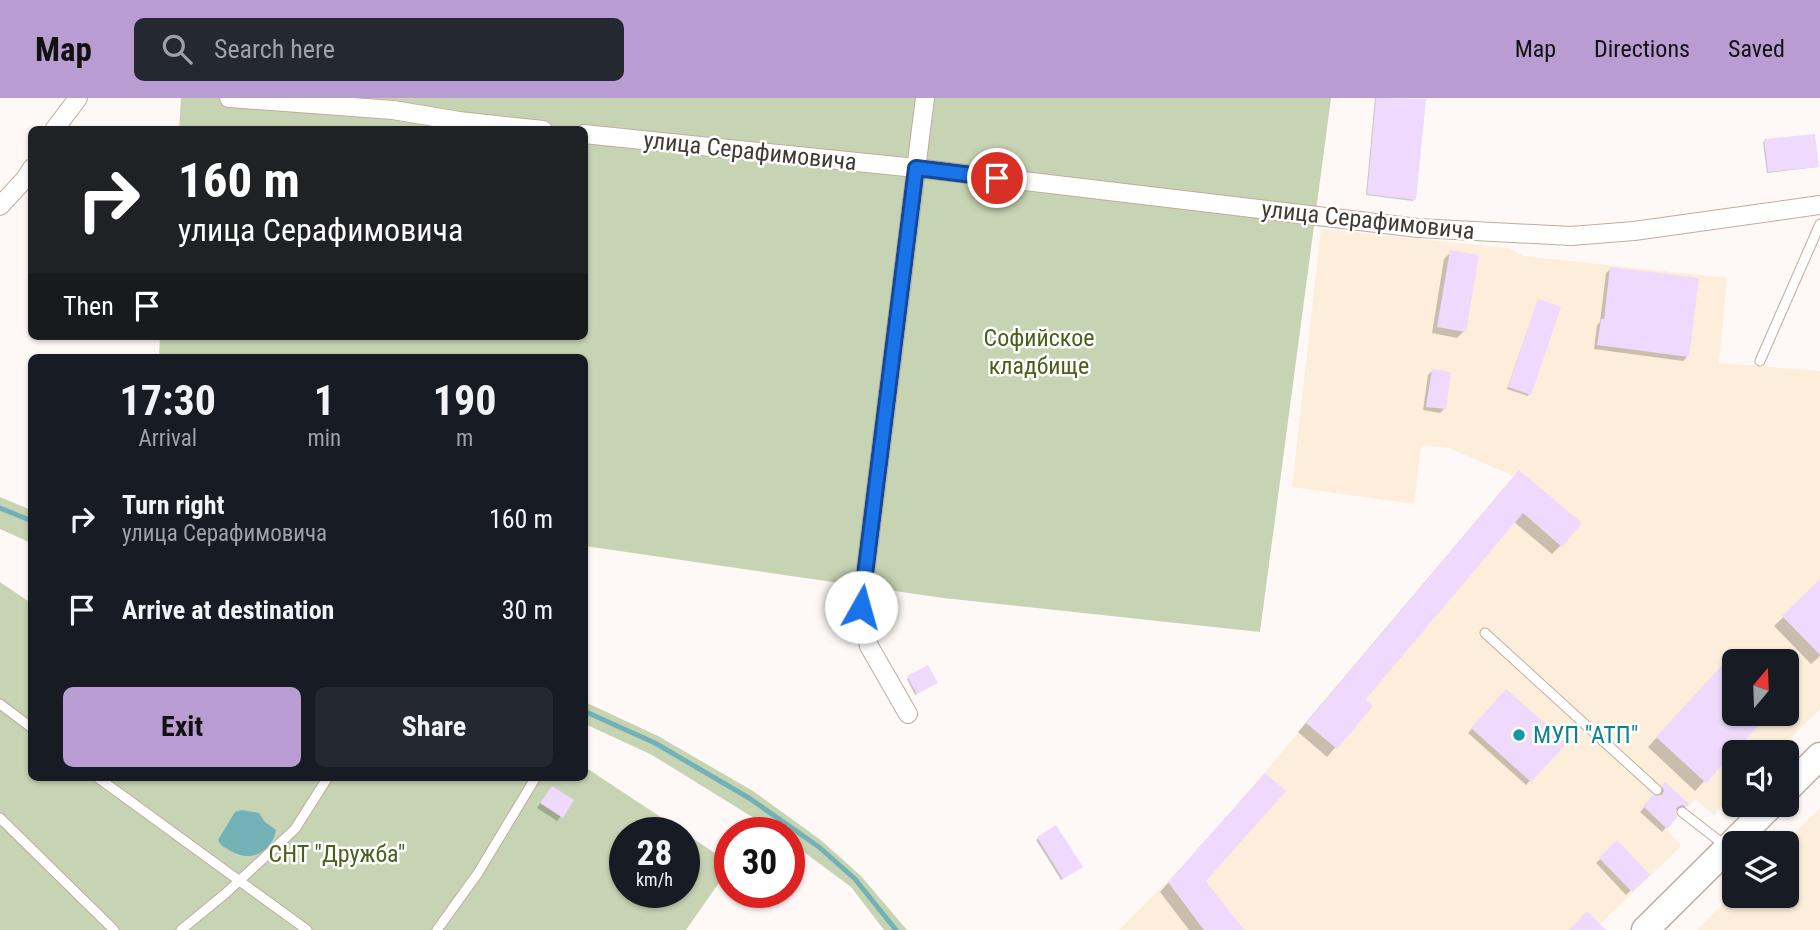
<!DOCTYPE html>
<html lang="en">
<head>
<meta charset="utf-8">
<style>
	body { margin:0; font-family:"Roboto Condensed",sans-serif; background:#242831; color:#f1f3f6; height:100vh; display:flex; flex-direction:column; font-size:26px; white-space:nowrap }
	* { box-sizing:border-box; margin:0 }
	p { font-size:23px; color:#9ea1a6 }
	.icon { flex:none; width:38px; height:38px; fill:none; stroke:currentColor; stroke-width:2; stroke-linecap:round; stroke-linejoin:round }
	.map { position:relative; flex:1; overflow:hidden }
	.drawer { position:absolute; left:28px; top:256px; width:560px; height:427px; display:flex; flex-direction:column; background:#171b24; border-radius:10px; box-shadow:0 2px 5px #0004 }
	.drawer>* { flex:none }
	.hud { position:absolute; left:28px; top:28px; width:560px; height:214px; border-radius:10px; box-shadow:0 2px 5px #0004; background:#202124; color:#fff; overflow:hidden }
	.needle { width:46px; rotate:19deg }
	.controls { position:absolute; left:1722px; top:551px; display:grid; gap:14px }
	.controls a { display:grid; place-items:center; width:77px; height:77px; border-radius:10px; background:#171b24; box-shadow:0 2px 5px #0004; font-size:35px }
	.speed { position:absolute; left:609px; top:719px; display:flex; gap:14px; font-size:35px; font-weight:700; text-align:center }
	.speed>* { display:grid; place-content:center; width:91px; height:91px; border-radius:50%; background:#171b24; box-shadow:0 2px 5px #0004; line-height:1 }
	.speed small { font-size:18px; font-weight:400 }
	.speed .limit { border:10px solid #d22; background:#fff; color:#111 }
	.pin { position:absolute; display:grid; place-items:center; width:60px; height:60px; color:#fff; margin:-30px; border:4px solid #fff; border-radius:50%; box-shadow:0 2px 7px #0007 }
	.me { position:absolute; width:77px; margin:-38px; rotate:7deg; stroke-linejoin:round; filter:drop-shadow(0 0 5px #0008) }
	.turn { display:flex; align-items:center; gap:24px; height:147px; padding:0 35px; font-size:32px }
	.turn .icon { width:91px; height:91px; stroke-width:2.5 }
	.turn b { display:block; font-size:49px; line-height:60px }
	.then { display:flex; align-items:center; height:66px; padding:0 35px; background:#0003; gap:14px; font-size:26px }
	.eta { display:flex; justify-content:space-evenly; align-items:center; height:119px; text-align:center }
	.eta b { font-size:42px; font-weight:700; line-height:49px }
	.primary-button { display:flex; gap:14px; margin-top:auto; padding:14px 35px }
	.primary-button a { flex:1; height:80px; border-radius:10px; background:#b89cd2; color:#111; font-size:28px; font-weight:700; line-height:80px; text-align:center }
	.primary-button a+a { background:#242831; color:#f1f3f6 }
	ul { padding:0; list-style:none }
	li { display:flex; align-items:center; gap:21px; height:91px; padding:0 35px }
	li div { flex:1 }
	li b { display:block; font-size:26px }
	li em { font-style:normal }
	header { display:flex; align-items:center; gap:42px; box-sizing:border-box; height:98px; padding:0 35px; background:#b89cd2; color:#111 }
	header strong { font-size:33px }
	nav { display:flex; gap:38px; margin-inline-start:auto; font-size:24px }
	.search { width:490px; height:63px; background:#242831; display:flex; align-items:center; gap:18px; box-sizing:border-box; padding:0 24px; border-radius:10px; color:#9ea1a6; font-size:26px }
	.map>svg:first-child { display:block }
	.industrial { fill:#fceeda; fill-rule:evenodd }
	.green { fill:#c7d4b3; fill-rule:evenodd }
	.water { fill:#72b2b6 }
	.shadow { fill:#0003 }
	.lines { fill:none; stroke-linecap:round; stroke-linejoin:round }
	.stream { stroke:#72b2b6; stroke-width:5 }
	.building { fill:#efd9fc }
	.service-casing { stroke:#c0ac9e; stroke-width:11 }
	.minor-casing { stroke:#c0ac9e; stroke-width:20 }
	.secondary-casing { stroke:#c0ac9e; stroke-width:29 }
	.service { stroke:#fff; stroke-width:9 }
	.minor { stroke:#fff; stroke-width:18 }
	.secondary { stroke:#fff; stroke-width:26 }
	.route-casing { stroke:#114b97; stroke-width:18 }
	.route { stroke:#1a73e8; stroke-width:12 }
	.culture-dot { fill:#0f9aa8; stroke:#fff; stroke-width:2.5 }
	.labels { text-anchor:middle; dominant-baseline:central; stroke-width:5; stroke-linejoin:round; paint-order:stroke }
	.street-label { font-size:24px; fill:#433a34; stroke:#fff }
	.park-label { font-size:24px; fill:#4a5f1b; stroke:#fff }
	.culture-label { font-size:24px; fill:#0d838f; stroke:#fff; text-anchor:start }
</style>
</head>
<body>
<header>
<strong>Map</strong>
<div class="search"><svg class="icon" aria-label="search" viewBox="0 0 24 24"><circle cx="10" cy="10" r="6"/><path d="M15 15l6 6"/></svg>Search here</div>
<nav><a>Map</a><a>Directions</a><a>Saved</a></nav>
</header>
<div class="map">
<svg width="1820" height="832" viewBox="0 0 1820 832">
	<rect width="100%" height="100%" fill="#fef9f6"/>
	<g class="industrial">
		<path d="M1321,131l187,19 15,8 204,22 -8,85 101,8v338l-44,43h-42v42l-20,21 -19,-16 -28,30 14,17 -87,84h-475l69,-69 35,-39 291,-346 -65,-28 -28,-3 -7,59 -122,-17zM1734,564h53v52h-53z"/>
		<path d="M1820,710v122h-123l37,-37v3h53v-52l-3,-1z"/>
	</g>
	<g class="green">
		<path d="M181,0h1150l-71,534 -317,-34 -358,-52 -1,-189h-425l1,-21h424v-206l-405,-1z"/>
		<path d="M0,399l31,13v33l-31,-14z"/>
		<path d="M0,484l31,21 1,174h552l1,-10 145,96v4l-44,63h-686zM625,735h59v59h-59z"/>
		<path d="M585,604l73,34 95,55 69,50 39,35 46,54h-23l-33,-43 -62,-46v-8h-11l-126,-78 -67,-31z"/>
	</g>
	<path class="water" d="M242,712l17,3 6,9 11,8c-4,22 -25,33 -45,21 -6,-4 -10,-4 -13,-11l17,-28z"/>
	<g class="shadow">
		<path d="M1375,0l49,2 -11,101 -47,-6z"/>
		<path d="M1765,43l52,26 -50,6 -4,-31z"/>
		<path d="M1451,154l13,79 -7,7 -25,-5 12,-74z"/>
		<path d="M1611,171l76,88 -4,4 -89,-12 3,-24 3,-3 6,-49z"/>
		<path d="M1537,205l-8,91 -1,2 -21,-7z"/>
		<path d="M1432,273l12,38 -4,4 -17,-3 5,-35z"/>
		<path d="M1510,383l51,64 -9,9 -39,-33 -150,179 7,7 -43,50 -29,-25z"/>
		<path d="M1820,484v74l-9,8 -37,-38z"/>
		<path d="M1725,566l9,9v41h33l-72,77 -47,-44z"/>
		<path d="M908,580l26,6 -19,11 -8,-16z"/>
		<path d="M1506,593l58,52 -38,42 -58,-52z"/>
		<path d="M1257,686l-54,97 39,49h-53l-29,-38z"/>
		<path d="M1665,687l22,20 -6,5h-7l1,7 -13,15 -22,-20 13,-15h8l-2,-6z"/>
		<path d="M548,694l24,9 -15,20 -20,-13z"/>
		<path d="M1056,729l23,41 -18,12 -25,-40z"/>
		<path d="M1617,745l30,32 -21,20 -30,-32z"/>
	</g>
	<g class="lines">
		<g class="stream">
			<path d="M0,410l32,13"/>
			<path d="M584,613l71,32 94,55 70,49 36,32 41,51"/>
		</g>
	</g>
	<g class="building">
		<path d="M1376,0l50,1 -10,101 -49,-6z"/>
		<path d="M1815,36l4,33 -51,5 -4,-33z"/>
		<path d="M1450,152l29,5 -13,77 -29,-5z"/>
		<path d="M1610,169l89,11 -10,79 -92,-12 4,-26h3z"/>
		<path d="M1538,201l23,8 -30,88 -23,-8z"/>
		<path d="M1432,271l19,3 -5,37 -20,-2z"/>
		<path d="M1519,372l63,53 -20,24 -39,-34 -158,187 8,6 -36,43 -31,-26z"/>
		<path d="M1820,481v76l-38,-39z"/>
		<path d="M1725,564l9,8v44h35l-63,69 -50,-46z"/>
		<path d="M928,567l10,18 -21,11 -10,-18z"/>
		<path d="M1506,591l61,54 -36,39 -60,-54z"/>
		<path d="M1265,675l21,18 -80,90 38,49h-40l-36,-48z"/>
		<path d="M1665,684l24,22 -2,3 -5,-2 -5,2 -2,5 2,5 -10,12 -24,-23 10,-11h9l2,-4 -2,-6z"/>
		<path d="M552,688l22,14 -11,18 -23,-15z"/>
		<path d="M1056,727l27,42 -20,12 -26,-42z"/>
		<path d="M1617,742l33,35 -18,17 -33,-34z"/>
		<path d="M1587,813l19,19h-37z"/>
	</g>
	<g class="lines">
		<defs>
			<g id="service">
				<path d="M1760,263l60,-137"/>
				<path d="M1485,535l172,157"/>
				<path d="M0,606l32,24"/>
				<path d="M97,679l210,153"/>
				<path d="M1682,714l45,35"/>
				<path d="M0,720l114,112"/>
				<path d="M181,832l45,-37 69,-64 33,-52"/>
				<path d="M437,832l41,-57 58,-96"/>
			</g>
			<g id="minor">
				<path d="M229,0l164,12 66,11 84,9"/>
				<path d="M54,32l24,-32"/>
				<path d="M584,36l332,34 502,60 153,8 63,-5 186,-26"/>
				<path d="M0,108l25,-27 7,-11"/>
				<path d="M908,616l-39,-68 -8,-39 64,-509"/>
			</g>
			<g id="secondary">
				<path d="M1787,691l33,-33"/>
				<path d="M1645,832l126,-125"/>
			</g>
		</defs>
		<use href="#service" class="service-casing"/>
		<use href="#minor" class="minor-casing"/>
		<use href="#secondary" class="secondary-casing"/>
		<use href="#service" class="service"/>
		<use href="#minor" class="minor"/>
		<use href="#secondary" class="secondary"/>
	</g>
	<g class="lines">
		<defs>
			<path id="route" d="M861,509l55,-439 81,10"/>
		</defs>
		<use href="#route" class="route-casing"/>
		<use href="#route" class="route"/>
	</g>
	<circle class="culture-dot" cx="1519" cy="637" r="7"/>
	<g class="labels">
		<g class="street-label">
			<text transform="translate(750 53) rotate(6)">улица Серафимовича</text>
			<text transform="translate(1368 122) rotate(6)">улица Серафимовича</text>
		</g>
		<g class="park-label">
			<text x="1039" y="240">Софийское<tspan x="1039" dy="28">кладбище</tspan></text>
			<text x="337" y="756">СНТ "Дружба"</text>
		</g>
		<g class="culture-label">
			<text x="1533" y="637">МУП "АТП"</text>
		</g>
	</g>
</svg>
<div class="controls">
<a><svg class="needle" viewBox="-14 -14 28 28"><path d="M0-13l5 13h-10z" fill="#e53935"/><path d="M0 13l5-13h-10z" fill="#9ea1a6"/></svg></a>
<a><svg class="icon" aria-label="sound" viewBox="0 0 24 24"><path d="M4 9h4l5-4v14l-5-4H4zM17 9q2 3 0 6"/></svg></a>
<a><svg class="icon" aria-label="layers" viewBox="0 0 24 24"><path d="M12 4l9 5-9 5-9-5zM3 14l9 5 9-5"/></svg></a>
</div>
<div class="speed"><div>28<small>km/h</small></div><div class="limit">30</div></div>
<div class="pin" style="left:997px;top:80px;background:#d93025"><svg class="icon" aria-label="arrive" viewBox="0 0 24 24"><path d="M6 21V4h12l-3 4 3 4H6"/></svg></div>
<svg class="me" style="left:861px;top:509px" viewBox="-20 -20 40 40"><circle r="19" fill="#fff"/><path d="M0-13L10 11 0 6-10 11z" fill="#1a73e8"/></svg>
<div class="hud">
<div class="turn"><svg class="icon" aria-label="right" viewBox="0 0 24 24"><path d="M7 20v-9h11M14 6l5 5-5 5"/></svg><div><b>160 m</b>улица Серафимовича</div></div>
<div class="then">Then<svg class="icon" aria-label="arrive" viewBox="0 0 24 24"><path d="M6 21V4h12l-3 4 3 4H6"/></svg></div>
</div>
<section class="drawer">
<div class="eta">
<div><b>17:30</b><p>Arrival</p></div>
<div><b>1</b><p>min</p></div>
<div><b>190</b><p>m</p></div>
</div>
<ul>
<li><svg class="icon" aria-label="right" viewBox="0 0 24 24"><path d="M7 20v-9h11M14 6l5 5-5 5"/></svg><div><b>Turn right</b><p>улица Серафимовича</p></div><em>160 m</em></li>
<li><svg class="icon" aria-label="arrive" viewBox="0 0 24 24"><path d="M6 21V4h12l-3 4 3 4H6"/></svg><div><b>Arrive at destination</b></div><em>30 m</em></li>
</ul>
<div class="primary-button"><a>Exit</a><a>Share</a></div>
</section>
</div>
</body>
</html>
